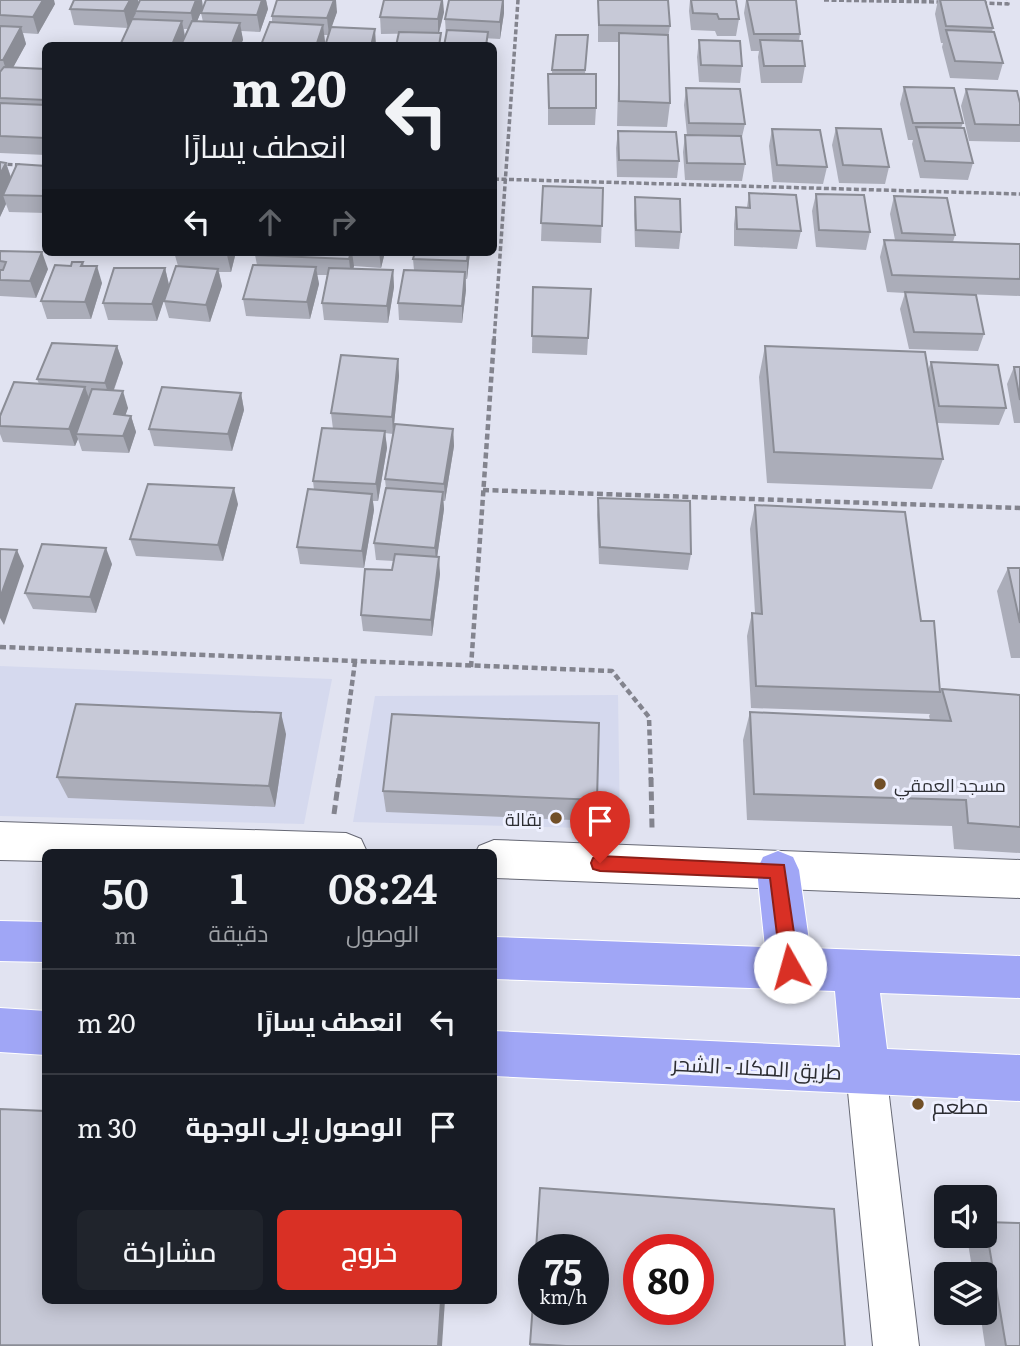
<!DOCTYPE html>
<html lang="ar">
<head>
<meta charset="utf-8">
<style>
	body { margin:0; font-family:Literata,Cairo,serif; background:#20242c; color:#f1f3f6; direction:rtl; height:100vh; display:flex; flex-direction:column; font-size:26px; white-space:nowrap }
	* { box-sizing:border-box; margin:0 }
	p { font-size:23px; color:#9ea1a6 }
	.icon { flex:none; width:38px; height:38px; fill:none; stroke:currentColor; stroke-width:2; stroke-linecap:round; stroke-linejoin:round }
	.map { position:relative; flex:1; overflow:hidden; direction:ltr }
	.sheet { position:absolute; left:42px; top:849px; width:455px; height:455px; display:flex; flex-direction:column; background:#171b24; border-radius:10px; box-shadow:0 4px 18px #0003; direction:rtl }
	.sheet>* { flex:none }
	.banner { position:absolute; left:42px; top:42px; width:455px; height:214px; border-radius:10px; box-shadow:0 4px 18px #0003; direction:rtl; background:#171b24; color:#f1f3f6; overflow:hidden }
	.tools { position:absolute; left:934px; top:1185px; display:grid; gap:14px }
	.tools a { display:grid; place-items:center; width:63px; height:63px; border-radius:10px; background:#171b24; box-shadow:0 4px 18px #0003; font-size:35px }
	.speed { position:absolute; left:518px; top:1234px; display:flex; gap:14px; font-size:35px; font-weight:700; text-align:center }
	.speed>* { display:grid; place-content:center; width:91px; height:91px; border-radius:50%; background:#171b24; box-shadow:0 4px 18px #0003; line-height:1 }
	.speed small { font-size:18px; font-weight:400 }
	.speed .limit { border:10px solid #d22; background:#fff; color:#111 }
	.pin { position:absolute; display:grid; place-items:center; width:60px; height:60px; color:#fff; margin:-72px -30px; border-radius:50% 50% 50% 0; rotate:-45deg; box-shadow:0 0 7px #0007 }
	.pin .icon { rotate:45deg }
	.me { position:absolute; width:77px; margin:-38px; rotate:353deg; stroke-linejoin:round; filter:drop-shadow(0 0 5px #0008) }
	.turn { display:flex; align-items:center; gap:24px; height:147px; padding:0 35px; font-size:32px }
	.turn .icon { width:91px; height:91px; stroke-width:2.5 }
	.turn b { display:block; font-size:49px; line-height:60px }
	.lanes { display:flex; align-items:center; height:66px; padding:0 35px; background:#0003; justify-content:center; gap:35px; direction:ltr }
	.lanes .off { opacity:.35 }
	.eta { display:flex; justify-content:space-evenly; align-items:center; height:119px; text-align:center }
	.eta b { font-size:42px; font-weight:600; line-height:49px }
	.primary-button { display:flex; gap:14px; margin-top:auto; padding:14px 35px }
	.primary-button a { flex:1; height:80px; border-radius:10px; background:#d93025; color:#fff; font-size:28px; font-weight:600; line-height:80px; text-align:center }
	.primary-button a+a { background:#20242c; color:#f1f3f6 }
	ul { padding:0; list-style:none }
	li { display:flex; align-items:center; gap:21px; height:105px; padding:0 35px; border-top:2px solid #363941 }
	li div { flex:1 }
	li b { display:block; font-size:26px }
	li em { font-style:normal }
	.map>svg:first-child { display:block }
	.built { fill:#d5d9ee }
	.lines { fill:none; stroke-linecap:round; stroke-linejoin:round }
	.minor-casing { stroke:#666874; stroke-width:2 }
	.tertiary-casing { stroke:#666874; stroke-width:2 }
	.trunk-casing { stroke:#fff; stroke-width:2 }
	.path-far2 { stroke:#83848e; stroke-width:3.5; stroke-dasharray:5 2.5; stroke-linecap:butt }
	.path-far1 { stroke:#83848e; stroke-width:4.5; stroke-dasharray:6 3.5; stroke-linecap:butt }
	.path { stroke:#83848e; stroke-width:5; stroke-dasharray:9 4.5; stroke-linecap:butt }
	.minor { fill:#fff; fill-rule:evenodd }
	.tertiary { fill:#fff; fill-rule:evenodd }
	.trunk { fill:#a0a6f6; fill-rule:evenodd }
	.wall { fill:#abadb9; fill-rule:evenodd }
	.shaded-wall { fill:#8b8d96 }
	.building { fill:#c7c9d7; stroke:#8b8d96; stroke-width:2; fill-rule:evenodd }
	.route { fill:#d93025; stroke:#8d1f18; stroke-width:2 }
	.poi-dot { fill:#714f27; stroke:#eef0ff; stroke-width:2.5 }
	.labels { text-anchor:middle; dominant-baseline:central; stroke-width:6; stroke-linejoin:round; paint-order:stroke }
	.poi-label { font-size:18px; fill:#2c2d32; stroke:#eef0ff; text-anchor:start }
	.near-street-label { font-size:21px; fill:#2c2d32; stroke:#eef0ff }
	.near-poi-label { font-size:21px; fill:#2c2d32; stroke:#eef0ff; text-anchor:start }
</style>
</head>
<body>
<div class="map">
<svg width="1020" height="1346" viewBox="0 0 1020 1346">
	<rect width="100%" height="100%" fill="#e1e3f1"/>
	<g class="built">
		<path d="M0,666l332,13 -28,145 -304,-8z"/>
		<path d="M618,695l2,134 -267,-7 22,-126z"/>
	</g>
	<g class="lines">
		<defs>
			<path id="minor" d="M866,1051l14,6 6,14 33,275h-46l-27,-275 6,-14z"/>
			<g id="tertiary">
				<path d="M0,822l346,11 15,6 6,13h-321v9l-46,-1z"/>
				<path d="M494,840l526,20v38l-526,-20v-26h-18l3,-6z"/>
			</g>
			<g id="trunk">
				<path d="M778,851l15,6 6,13 11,78 210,8v42l-140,-5 7,56 133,6v46l-526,-25v-45l346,16 -5,-56 -341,-12v-42l271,10 -8,-77 6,-13z"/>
				<path d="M0,921l46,1v40l-46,-1z"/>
				<path d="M0,1008l46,3v44l-46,-3z"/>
			</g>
		</defs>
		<use href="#minor" class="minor-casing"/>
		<use href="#tertiary" class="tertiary-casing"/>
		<use href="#trunk" class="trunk-casing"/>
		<g class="path-far2">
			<path d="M824,0l117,2"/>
			<path d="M982,3l26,1 -1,-4"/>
			<path d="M0,164l20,1"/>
			<path d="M494,179l526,15"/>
			<path d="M494,341l24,-341"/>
		</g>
		<g class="path-far1">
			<path d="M483,490l537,18"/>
			<path d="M0,647l612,24 37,46 2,63"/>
			<path d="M471,667l23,-328"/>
			<path d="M339,780l16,-118"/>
		</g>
		<g class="path">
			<path d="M651,778l1,50"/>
			<path d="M334,814l5,-36"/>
		</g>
		<use href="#minor" class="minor"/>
		<use href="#tertiary" class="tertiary"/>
		<use href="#trunk" class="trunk"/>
	</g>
	<g class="wall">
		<path d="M0,0l55,4 -17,30 -15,-1 3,11 -13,23 33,2v86l-46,-2z"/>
		<path d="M206,0h60l2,9 -8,23 -19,-1 2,9 -3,6h-119v-3l7,-15 -54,-3 -4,-16 69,-5 64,3 -6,14 6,1 -2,-9zM184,29h5l-4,8z"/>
		<path d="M504,0v13l-4,26 -54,-3 -1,-17z"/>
		<path d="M598,0l72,26 -2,12 2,65 -3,24 -50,-1 2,-84h-21z"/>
		<path d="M690,0h46l3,19 -3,17h-19l-2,-5 -24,-1 -2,-19z"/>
		<path d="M746,0h50l4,34 -1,7 6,25 -3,17h-41l-3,-26 1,-6h-8l-7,-38z"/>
		<path d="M938,0h47l8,28 -1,4 11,31 -5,17 -48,-2 -8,-31 1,-4h-2l-6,-29z"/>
		<path d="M337,12l-9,23h-4l1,7 -2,4h-62l11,-24v-6z"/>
		<path d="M444,12l-5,21 -58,1 -1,-17z"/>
		<path d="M588,35l-3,39 11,34 -1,17h-47v-51h4v-4z"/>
		<path d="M699,40l43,26 -2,17 -41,-1 -2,-25z"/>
		<path d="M904,87l59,36 -2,5 12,35 -5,17 -48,-2 -8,-34 1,-4h-5l-8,-36z"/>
		<path d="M686,88l59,36 -4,17 4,23 -3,17 -57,-1 -2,-28 2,-17h2l-3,-30z"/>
		<path d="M966,89l54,14v39l-51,-1 -8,-35z"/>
		<path d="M836,128l53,39 -4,17 -46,-1 -7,-38z"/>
		<path d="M772,129l55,38 -4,17 -50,-2 -4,-36z"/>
		<path d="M618,131l61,30 -2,17 -60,-1 -1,-29z"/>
		<path d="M6,163l5,14 35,-11v47l-37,-1 -3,-8 -6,13z"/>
		<path d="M543,186l60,2 -2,55 -60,-2z"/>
		<path d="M749,193l52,38 -4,18 -63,-3v-22l2,-17h11z"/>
		<path d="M816,194l54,38 -4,18 -50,-3 -4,-36z"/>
		<path d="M894,196l61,39 -2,7 67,2v52l-86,-3 50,41 -6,17 -69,-2 -9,-40 5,-16 -18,-1 -7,-35 4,-17h11l-5,-26z"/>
		<path d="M635,197l46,35 -2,17 -44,-2 -1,-33z"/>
		<path d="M0,251l48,18 -12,29 -36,-2z"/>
		<path d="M174,252h62l-5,20h-12l3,14 -12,36 -41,-4 -5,-17 14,-35z"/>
		<path d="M256,252h129l-4,16 -27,-2 -1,3 40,1 1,17 -6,36 -64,-3 -2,-17 5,-28h-10l2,9 -9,35 -64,-3 -3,-17 14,-34 -2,-10z"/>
		<path d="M470,252l-3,27h-1v11l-4,33 -63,-3 -1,-17 16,-33 -1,-11z"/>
		<path d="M83,262l1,4 18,17 -11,36h-44l-6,-18 30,-35z"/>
		<path d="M165,268l4,17 -12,36 -49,-1 -5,-17z"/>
		<path d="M533,287l58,2 -4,66 -55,-2z"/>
		<path d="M117,346l6,17 -9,27 14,18 -3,7 6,1 5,16 -7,21 -47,-2 -4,-12 -3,7 -72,-4 -3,-8v-18l39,-32 -2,-5z"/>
		<path d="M765,346l163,24 3,-8 75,46 -7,17 -62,-2 6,36 -11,30 -165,-6 -8,-106z"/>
		<path d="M398,359l1,17 -6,58 -8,-1 2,15 -9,53h-5l1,9 -10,58 -64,-4 -3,-17 17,-57 -1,-9 20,-52 -2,-16z"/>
		<path d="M1014,367h6v56h-6l-7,-39z"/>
		<path d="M241,393l3,17 -12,41 -78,-5 -5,-17z"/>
		<path d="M453,429l1,17 -9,55h-2l1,8 -7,48 3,17 -8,62 -69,-5 -2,-16 31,-45 2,-9 -18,-1 -2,-17 12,-54 -1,-10z"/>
		<path d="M598,498l93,56 -3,16 -89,-6 -2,-49z"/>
		<path d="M238,504l-15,57 -87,-5 -6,-17z"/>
		<path d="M755,505l166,116 19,71 2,-3 78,6v158l-66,-4 -2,-23 -205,-6 -4,-80 7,-28 180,8 -1,-4 1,-2 -179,-6 -4,-72 5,-23h3l-5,-84z"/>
		<path d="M112,564l-16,49 -63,-4 -8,-16z"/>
		<path d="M1008,568h12v90h-9l-14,-67z"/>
		<path d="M286,734l-11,73 -207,-9 -11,-21z"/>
		<path d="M383,791l214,9 -2,21 -209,-9z"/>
		<path d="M985,1222l35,124h-35l-5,-34h5v-38h-12l-6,-37 2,-1h16z"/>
		<path d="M534,1289l311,57h-315z"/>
	</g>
	<g class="shaded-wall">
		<path d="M43,0h11l1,4 -17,30 -5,-17z"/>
		<path d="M130,0h8l1,6 -4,5 1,2 -8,15 -4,-17z"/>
		<path d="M196,0h6l1,7 -9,22 -3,-16z"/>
		<path d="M262,0h4l2,9 -8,23 -3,-17z"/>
		<path d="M334,0h2l1,12 -8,23 -2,-17z"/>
		<path d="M442,0h1l1,12 -6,24v-17z"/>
		<path d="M504,0v13l-4,26v-17z"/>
		<path d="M182,21l3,17 -3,8h-10z"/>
		<path d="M240,23l3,17 -3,6h-9z"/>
		<path d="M323,25l2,17 -2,4h-7z"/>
		<path d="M21,27l5,17 -18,33 -5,-17z"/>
		<path d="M375,29l1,16 -5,1z"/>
		<path d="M6,163l8,24 -11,8 3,9 -6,13v-43z"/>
		<path d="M42,252l6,17 -12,29 -6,-17z"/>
		<path d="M228,252h8l-5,20 -4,-17z"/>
		<path d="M351,252h1l2,14 -3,11 -2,-18z"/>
		<path d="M379,252h6l-4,16z"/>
		<path d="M468,252h2l-3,27v-18z"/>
		<path d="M97,266l5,17 -11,36 -6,-17z"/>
		<path d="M316,267l3,17 -9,35 -3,-17z"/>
		<path d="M165,268l4,17 -12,36 -5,-17z"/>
		<path d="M218,269l4,17 -12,36 -4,-17z"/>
		<path d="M393,270l1,17 -6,36 -1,-17z"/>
		<path d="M465,272l1,18 -4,33v-17z"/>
		<path d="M117,346l6,17 -13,37 -5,-17z"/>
		<path d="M398,359l1,17 -6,58 -1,-17z"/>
		<path d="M85,387l6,17 -15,30 2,5 -3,7 -6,-17z"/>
		<path d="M123,391l5,17 -8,23 -6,-17z"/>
		<path d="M241,393l3,17 -12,41 -4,-17z"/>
		<path d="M131,416l5,16 -7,21 -6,-17z"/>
		<path d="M453,429l1,17 -9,55 -1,-17z"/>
		<path d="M385,431l2,17 -9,53 -2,-17z"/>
		<path d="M234,488l4,16 -15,57 -5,-16z"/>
		<path d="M443,492l1,17 -8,56 -1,-17z"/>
		<path d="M372,494l2,16 -10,58 -2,-17z"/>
		<path d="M106,548l6,16 -16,49 -6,-16z"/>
		<path d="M17,550l7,16 -20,59 -4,-7v-20z"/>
		<path d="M439,557l1,17 -8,62 -1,-16z"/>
		<path d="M281,713l5,21 -11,73 -6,-21z"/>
		<path d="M441,1300h4l-3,46h-4z"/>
	</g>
	<g class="building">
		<path d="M0,0h43l-10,17 -33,-2z"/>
		<path d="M74,0h56l-6,11 -54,-2z"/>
		<path d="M140,0h56l-5,13 -56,-2z"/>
		<path d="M206,0h56l-5,15 -56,-2z"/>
		<path d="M277,0h57l-7,18 -55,-2z"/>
		<path d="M384,0h58l-4,19 -58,-2z"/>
		<path d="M449,0h54l-3,22 -55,-3z"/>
		<path d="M598,0h70l2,26 -71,-1z"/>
		<path d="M691,0h45l3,19h-20l-2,-5 -24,-1z"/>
		<path d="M747,0h49l4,34h-46z"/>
		<path d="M940,0h45l8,28 -47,-2z"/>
		<path d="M132,19l50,2 -10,24 -51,-2z"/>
		<path d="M192,21l48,2 -9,23 -50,-1z"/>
		<path d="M270,22l53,3 -7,21 -55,-1z"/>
		<path d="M0,26l21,1 -18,33h-3z"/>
		<path d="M331,27l44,2 -4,17h-46z"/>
		<path d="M447,30l41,2 -2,14h-42z"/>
		<path d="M946,30l48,2 9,31 -48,-2z"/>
		<path d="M399,32l42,1 -2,13h-43z"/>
		<path d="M619,33l49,2 2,68 -51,-2z"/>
		<path d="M556,35h32l-3,35h-33z"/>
		<path d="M699,40l41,1 2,25 -41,-1z"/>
		<path d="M760,40l42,1 3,25h-41z"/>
		<path d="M4,67l42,2v31l-46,-2v-26z"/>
		<path d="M548,74h48v34h-47z"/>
		<path d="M904,87l50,1 9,35h-50z"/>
		<path d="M686,88l54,1 5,35 -56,-1z"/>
		<path d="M966,89l51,2 3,12v22l-45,-1z"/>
		<path d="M0,103l46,2v33l-46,-2z"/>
		<path d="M916,127l48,1 9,35 -48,-2z"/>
		<path d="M836,128l45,1 8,38 -46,-2z"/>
		<path d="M772,129l48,1 7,37 -50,-2z"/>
		<path d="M618,131l58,1 3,29 -60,-1z"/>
		<path d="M685,135l56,1 4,28 -58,-1z"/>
		<path d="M0,162l6,1 -6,11z"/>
		<path d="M17,164l29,2v30l-43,-1z"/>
		<path d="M543,186l60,2 -1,38 -61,-3z"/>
		<path d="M749,193l47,2 5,36 -64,-2 -1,-22 14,1z"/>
		<path d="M816,194l48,1 6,37 -51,-2z"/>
		<path d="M894,196l53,2 8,37 -53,-2z"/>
		<path d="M635,197l45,2 1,33 -45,-2z"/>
		<path d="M884,240l136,4v35l-128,-4z"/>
		<path d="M0,251l42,1 -12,29 -30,-1v-10h3l3,-8 -6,-1z"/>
		<path d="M174,252h54l-1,3z"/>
		<path d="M256,252h95l-2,7 -94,-4z"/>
		<path d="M415,252h53l-1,9 -54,-2z"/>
		<path d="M72,262h11l-2,4h16l-12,36 -44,-1 14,-36 16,1z"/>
		<path d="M253,265l63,2 -9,35 -64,-3z"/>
		<path d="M176,266l42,3 -12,36 -42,-4z"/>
		<path d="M114,268h51l-13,36 -49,-1z"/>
		<path d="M329,268l64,2 -6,36 -65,-3z"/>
		<path d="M404,270l61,2 -3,34 -64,-3z"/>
		<path d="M533,287l58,2 -3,49 -56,-2z"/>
		<path d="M905,292l71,3 8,39 -70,-2z"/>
		<path d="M52,343l65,3 -12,37 -68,-4z"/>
		<path d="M765,346l160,6 18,107 -169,-7z"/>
		<path d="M341,355l57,4 -6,58 -61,-4z"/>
		<path d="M931,362l67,3 8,43 -67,-2z"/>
		<path d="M1014,367h6v33z"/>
		<path d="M14,382l71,5 -16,42 -69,-3v-10z"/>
		<path d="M162,387l79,6 -13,41 -79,-5z"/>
		<path d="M92,389l31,2 -9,23 17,2 -8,20 -47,-2z"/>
		<path d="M395,424l58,5 -9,55 -59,-5z"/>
		<path d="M322,428l63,3 -9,53 -63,-3z"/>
		<path d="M148,484l86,4 -16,57 -88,-6z"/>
		<path d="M386,488l57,4 -8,56 -61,-5z"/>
		<path d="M308,489l64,5 -10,57 -65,-4z"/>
		<path d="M598,498l92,3 1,53 -91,-7z"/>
		<path d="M755,505l150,7 16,109h13l6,71 -184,-6 -4,-73 10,1z"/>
		<path d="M42,544l64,4 -16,49 -65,-4z"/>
		<path d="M0,549l17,1 -17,48z"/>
		<path d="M395,554l44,3 -8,63 -70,-5 4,-46 27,1z"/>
		<path d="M1008,568h12v55z"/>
		<path d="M942,689l78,6v132l-52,-4 -2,-23 -212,-6 -4,-82 201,9z"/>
		<path d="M76,704l205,9 -12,73 -212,-9z"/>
		<path d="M392,714l207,9 -2,77 -214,-9z"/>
		<path d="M0,1109l46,2v189h395l-3,46 -438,-1z"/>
		<path d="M540,1188l294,21 11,137h-279l-36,-2 4,-54v19h59v-59h-57zM639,1250h59v59h-59z"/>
		<path d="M985,1222l35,1v123h-14z"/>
	</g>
	<path class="route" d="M600,856l184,9 15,102 -3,6 -6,3 -7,-3 -2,-6 -11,-89 -170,-7 -7,-2 -2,-6 2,-5z"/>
	<g class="poi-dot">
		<circle cx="880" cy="784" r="7"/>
		<circle cx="556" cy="818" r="7"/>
		<circle cx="918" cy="1104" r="7"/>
	</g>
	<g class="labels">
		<g class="poi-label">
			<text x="894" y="784">مسجد العمقي</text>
			<text x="542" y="818" text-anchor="end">بقالة</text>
		</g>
		<g class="near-street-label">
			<text transform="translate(757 1066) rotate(3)">طريق المكلا - الشحر</text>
		</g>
		<g class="near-poi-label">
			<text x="932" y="1104">مطعم</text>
		</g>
	</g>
</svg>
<div class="tools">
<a><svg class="icon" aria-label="sound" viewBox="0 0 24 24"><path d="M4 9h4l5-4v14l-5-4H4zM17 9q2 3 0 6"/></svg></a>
<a><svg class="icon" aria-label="layers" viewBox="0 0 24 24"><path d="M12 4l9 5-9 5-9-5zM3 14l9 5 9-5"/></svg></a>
</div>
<div class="speed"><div>75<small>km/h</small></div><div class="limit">80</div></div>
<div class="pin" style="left:600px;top:863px;background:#d93025"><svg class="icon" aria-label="arrive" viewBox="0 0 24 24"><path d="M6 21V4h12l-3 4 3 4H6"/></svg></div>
<svg class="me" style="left:790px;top:967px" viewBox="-20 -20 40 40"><circle r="19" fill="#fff"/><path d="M0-13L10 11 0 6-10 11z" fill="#d93025"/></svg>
<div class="banner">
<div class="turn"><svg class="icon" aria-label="left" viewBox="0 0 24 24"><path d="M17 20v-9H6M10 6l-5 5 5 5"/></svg><div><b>20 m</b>انعطف يسارًا</div></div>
<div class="lanes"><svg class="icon" aria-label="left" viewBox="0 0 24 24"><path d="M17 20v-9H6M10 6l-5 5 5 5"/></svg><svg class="icon off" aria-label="ahead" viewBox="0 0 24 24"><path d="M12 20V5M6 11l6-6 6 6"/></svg><svg class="icon off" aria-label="right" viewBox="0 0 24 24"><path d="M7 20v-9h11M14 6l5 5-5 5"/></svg></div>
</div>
<section class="sheet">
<div class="eta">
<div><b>08:24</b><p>الوصول</p></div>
<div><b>1</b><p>دقيقة</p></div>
<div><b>50</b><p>m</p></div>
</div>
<ul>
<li><svg class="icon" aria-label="left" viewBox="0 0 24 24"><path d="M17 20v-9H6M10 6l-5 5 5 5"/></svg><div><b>انعطف يسارًا</b></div><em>20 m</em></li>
<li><svg class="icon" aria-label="arrive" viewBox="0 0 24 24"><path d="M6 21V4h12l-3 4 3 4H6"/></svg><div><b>الوصول إلى الوجهة</b></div><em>30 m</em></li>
</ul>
<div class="primary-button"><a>خروج</a><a>مشاركة</a></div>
</section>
</div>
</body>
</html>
